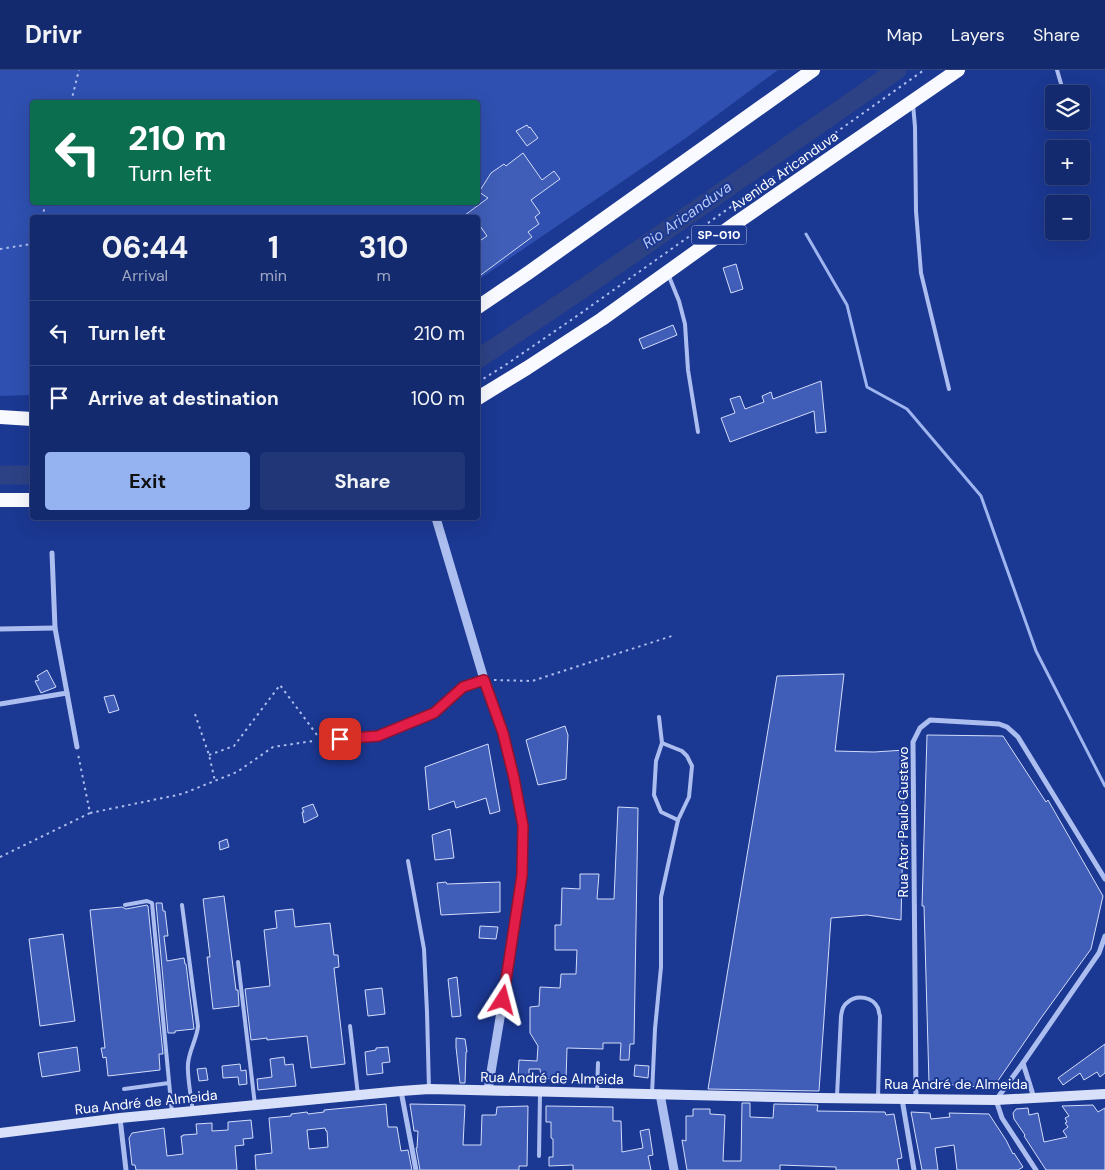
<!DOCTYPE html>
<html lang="en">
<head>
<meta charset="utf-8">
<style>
	body { margin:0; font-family:"DM Sans",sans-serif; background:#213676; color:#f1f3f6; height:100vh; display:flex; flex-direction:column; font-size:19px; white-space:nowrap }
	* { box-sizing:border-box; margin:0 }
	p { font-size:16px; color:#9da7c2 }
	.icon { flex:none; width:28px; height:28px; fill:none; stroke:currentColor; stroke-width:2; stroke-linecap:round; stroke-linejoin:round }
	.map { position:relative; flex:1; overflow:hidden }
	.panel { position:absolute; left:30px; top:145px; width:450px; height:305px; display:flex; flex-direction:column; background:#142a6e; border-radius:5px; box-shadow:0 5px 20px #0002,0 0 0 1px #334681 }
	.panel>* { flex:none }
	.hud { position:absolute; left:30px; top:30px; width:450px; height:105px; border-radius:5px; box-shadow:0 5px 20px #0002,0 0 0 1px #334681; background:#0b6e4f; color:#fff; overflow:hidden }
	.controls { position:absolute; left:1045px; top:15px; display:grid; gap:10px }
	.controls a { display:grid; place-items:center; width:45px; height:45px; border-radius:5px; background:#142a6e; box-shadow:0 5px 20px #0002,0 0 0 1px #334681; font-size:25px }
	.pin { position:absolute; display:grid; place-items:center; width:42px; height:42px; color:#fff; margin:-21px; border-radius:10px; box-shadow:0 2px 8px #0006 }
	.me { position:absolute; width:55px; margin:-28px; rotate:9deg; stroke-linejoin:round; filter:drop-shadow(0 0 4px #0008) }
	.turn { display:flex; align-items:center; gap:18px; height:105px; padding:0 15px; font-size:22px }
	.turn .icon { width:65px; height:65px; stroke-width:2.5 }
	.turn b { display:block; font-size:35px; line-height:42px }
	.eta { display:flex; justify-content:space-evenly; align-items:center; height:85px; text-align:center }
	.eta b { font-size:30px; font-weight:700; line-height:35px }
	.cta { display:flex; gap:10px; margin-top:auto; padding:10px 15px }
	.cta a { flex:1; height:58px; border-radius:5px; background:#95b2f1; color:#111; font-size:20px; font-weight:700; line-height:58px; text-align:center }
	.cta a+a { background:#213676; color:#f1f3f6 }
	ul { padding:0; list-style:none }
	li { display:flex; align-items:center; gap:15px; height:65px; padding:0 15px; border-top:1px solid #334681 }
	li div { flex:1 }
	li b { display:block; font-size:19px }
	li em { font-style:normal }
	header { display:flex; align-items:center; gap:30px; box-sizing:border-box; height:70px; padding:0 25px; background:#142a6e; border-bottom:1px solid #334681 }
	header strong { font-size:24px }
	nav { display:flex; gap:28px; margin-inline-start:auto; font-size:18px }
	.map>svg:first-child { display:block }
	.green { fill:#2f50b0; fill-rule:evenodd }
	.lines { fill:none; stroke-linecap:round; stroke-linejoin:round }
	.stream { stroke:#9fb5f0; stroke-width:3 }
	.river { stroke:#2d4285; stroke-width:19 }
	.building { fill:#405eb8; stroke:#d2dcfa; fill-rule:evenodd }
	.path { stroke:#acbdef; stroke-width:2; stroke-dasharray:2.5 4; stroke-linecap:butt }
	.service { stroke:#acbdef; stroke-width:4 }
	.minor { stroke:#acbdef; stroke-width:5 }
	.tertiary { stroke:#acbdef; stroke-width:9 }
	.secondary { stroke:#d9e1fa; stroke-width:10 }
	.trunk { stroke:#f9faff; stroke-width:14 }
	.route-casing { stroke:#92132f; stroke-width:12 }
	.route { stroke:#e11d48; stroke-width:9 }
	.labels { text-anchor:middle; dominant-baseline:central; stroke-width:4; stroke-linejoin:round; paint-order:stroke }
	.shield { fill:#1b3892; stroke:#bbc3de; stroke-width:1 }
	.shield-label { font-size:12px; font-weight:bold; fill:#fff }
	.street-label { font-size:14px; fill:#fff; stroke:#1b3892 }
	.water-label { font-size:15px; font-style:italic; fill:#b8c8f5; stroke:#1b3892 }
</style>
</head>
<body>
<header>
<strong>Drivr</strong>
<nav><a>Map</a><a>Layers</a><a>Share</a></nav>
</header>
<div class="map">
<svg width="1105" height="1100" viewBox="0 0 1105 1100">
	<rect width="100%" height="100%" fill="#1b3892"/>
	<path class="green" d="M0,0h778l-92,68 -208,142v-62h-446v177l-32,1zM32,32h446v100h-446z"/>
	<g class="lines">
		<path class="stream" d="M806,164l41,71 20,82 40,22 74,87 55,155 69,135"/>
		<g class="river">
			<path d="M478,289l107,-72 312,-217"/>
			<path d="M0,405h32"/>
		</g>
	</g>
	<g class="building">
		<path d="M527,55l2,3 1,-1 8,11 -11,8 -11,-15z"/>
		<path d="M523,83l19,27 12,-9 6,8 -29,21 9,13 -5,4 4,7 -11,8 4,5 -54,40v-35l9,-6 -9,-13v-5h-17l27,-20 -9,-6 12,-19 13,-9 2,2z"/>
		<path d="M736,194l7,25 -12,4 -8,-25z"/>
		<path d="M673,255l4,10 -34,14 -4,-10z"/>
		<path d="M821,311l5,51 -10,1 -2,-22 -84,31 -9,-24 14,-5 -5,-14 10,-3 5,13 19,-7 -2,-6 9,-4 2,7z"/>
		<path d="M47,600l9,17 -15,6 -6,-12 4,-1 -2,-4z"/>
		<path d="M844,604l-9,77 39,1 31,-2 -4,170 -34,-5 -36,3 -12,173 -111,-2 69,-413z"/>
		<path d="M114,625l5,15 -10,3 -5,-16z"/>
		<path d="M565,656l3,9 -2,44 -28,6 -12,-45z"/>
		<path d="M927,665l76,1 43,66 2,-2 55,96 -12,53 -50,69 -48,70 -64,-5 -5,-177h-2z"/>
		<path d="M488,674l12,67 -10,3 -4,-16 -30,10 -2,-7 -25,9 -4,-43z"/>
		<path d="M313,734l5,12 -14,7 -2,-11h2l-2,-4z"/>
		<path d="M618,737l20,1 -4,236h-4l-1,16h-9l1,-17h-18v6l-36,-1 -1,32 -25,-2 -1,-9h-11v9h-11l1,-18 18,1 1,-15 -8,-13v-26l9,-1 1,-19 20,1 1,-14h15l1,-24h-22v-25h6l1,-37 18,1v-15h19l-2,25h17z"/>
		<path d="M450,759l4,29 -19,2 -3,-25z"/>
		<path d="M227,769l2,8 -9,3 -1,-8z"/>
		<path d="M446,812l1,2 53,-2v30l-59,3 -4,-32z"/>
		<path d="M224,826l12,94h2l1,16 -26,3 -6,-52h3l-7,-58z"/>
		<path d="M156,833h6l1,8h2l3,25h-4l3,25 17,-3 1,6h1l8,65 -19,2v2h-7z"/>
		<path d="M147,835l1,1 15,148h-4l1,16 -52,6 -2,-19 -3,1 -2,-10h4l-15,-138 32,-3 4,2z"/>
		<path d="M293,839l2,18 35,-4 4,32h4l1,12 -5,1 11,96 -34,4 -4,-32 -40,4v-2l-16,2 -6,-51 25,-3 -6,-56 13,-2 -2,-17z"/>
		<path d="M480,856l18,1 -2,12 -17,-1z"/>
		<path d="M63,864l12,87 -35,5 -11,-87z"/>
		<path d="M457,907l4,39 -9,1 -4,-38z"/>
		<path d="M382,918l3,26 -17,2 -3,-26z"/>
		<path d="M456,968l9,1 2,13h-1l-1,31h-5l-4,-36z"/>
		<path d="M1105,974v29l-5,4 -3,-5 -13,8 -4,-7 -17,12 -5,-7z"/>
		<path d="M77,977l3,24 -38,6 -4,-24z"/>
		<path d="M388,977l2,15 -8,1 1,10 -16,2 -2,-23 11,-2v-2z"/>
		<path d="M284,987l1,8 8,-1 3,22 -38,4 -1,-11 15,-2 -2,-18z"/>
		<path d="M240,994l1,7 5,-1 1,14 -8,1 -1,-8 -15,1 -1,-12z"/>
		<path d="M635,995l14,1 -1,12 -14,-2z"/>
		<path d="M206,998l2,12 -9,1 -2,-12z"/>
		<path d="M742,1033h8v14l23,1 1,-14 44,1 -1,6 68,1 1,3 8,-1 8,44 -5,1 2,11h-63v-3l-56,-2v5h-93l-5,-30 4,1v-25h7v-7h17v5l15,1 -2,46h18z"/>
		<path d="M386,1034l2,23h9l4,24 7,-1 4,20h-156l-1,-15 17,-2 -3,-35 22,-2v-2l16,-2 1,2 16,-2v-2zM325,1058l1,3h1l1,16 -19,2 -2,-19z"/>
		<path d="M410,1034l55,1 -2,40h18l1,-30h14l1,-8 31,-1 -1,60h-8v4h-99l-4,-22h1l1,-17h-4z"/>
		<path d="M1093,1035l5,7 7,-4v62h-59l-22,-34 1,-1 -11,-16 -1,-6 3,-4 12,-1 1,7 9,-2 6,29 23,-5 -4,-6 5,-4 -3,-4 2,-1 -2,-4 4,-2 -7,-10z"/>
		<path d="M546,1036l67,1v14h8l1,31 21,-4 -3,-17 9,-2 4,26 -5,1 3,14h-78v-5l-24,1v-9h4v-18l-2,-1v-16h-5z"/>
		<path d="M911,1042l19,1 1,6 19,-2 -1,-4 40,1 17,26 7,14 1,-1 9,14 -5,3h-61l-3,-25 -19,3 3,22h-16z"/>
		<path d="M251,1050l2,18 -10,1 1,6 -9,1 2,24h-101l-1,-5h-3l-3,-27 3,-5 32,-5 3,28 16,-2 -2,-18h2v-1l14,-1 -1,-10 16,-1v8l16,-1v-8z"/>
	</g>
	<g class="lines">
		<g class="path">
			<path d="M71,32l8,-32"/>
			<path d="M42,148l4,-16"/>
			<path d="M0,179l32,-5"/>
			<path d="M478,312l26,-16 70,-48 350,-248"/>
			<path d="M494,610l38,1 143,-46"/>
			<path d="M195,644l14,41 6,26"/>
			<path d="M209,685l25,-9 46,-61 37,50"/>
			<path d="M90,743l92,-19 55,-22 36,-25 40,-6"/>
			<path d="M0,787l90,-44 -12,-59"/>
		</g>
		<g class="service">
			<path d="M1057,0l7,24"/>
			<path d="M913,34l2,23 1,84 5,62 28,116"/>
			<path d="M668,204l11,27 6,23 3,46 10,62"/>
			<path d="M659,647l3,26 -6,18 -2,34 7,17 17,8"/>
			<path d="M321,670l57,-4 56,-23 29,-26 20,-7"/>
			<path d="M408,791l16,88 3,63 2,77"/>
			<path d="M125,835l22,-4 5,2 20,210"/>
			<path d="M182,835l16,121c-1,13 -9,24 -10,38 -1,11 3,34 5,47"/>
			<path d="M238,892l17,143"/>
			<path d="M350,956l8,69"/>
			<path d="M124,1019l45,-6"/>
			<path d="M597,1023l1,-30"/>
			<path d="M652,1024l3,-65 6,-62v-70l17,-77 11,-23 3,-31 -5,-10 -5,-5 -20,-8"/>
			<path d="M837,1026l4,-80c1,-6 2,-11 7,-14 9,-8 25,-5 30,6 1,3 1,6 2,8l-2,82"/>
			<path d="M539,1086l1,-62"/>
		</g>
		<g class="minor">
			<path d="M52,483l3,75 22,119"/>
			<path d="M0,559l55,-1"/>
			<path d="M0,634l67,-11"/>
			<path d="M1023,993l76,-110 6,-17"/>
			<path d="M401,1021l15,79"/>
			<path d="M1034,1028l-11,-35 -27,37 6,18 34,52"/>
			<path d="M902,1029l12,71"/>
			<path d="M916,1029l-3,-357 7,-14 10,-8 69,4 8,3 11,10 87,142"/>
			<path d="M120,1048l6,52"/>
		</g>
		<g class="tertiary">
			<path d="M436,448l50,168 17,47 11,45 9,48 -1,49 -7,53 -27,162"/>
			<path d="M660,1024l14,76"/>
		</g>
		<path class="secondary" d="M0,1063l120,-15 281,-27 28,-2 389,9 178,2 109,-6"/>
		<g class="trunk">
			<path d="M478,237l50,-34 285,-203"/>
			<path d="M478,328l49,-30 75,-49 134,-96 222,-153"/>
			<path d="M0,347l32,2"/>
			<path d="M0,430h32"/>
		</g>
	</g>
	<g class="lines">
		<defs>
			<path id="route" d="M340,669l38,-3 56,-23 29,-26 21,-7 19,53 11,45 9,48 -1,49 -19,125"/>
		</defs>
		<use href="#route" class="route-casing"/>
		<use href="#route" class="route"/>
	</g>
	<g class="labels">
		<rect class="shield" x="691.5" y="155.5" width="55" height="19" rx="4"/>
		<g class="shield-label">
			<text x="719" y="165">SP-010</text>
		</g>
		<g class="street-label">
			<text transform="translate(784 101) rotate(-35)">Avenida Aricanduva</text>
			<text transform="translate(903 752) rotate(-90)">Rua Ator Paulo Gustavo</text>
			<text transform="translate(552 1008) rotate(1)">Rua André de Almeida</text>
			<text x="956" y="1014">Rua André de Almeida</text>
			<text transform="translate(146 1032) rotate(-6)">Rua André de Almeida</text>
		</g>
		<g class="water-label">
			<text transform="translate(687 145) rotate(-35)">Rio Aricanduva</text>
		</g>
	</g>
</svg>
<div class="controls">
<a><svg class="icon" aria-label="layers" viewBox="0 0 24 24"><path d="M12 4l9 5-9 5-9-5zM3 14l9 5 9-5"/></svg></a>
<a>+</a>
<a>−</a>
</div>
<div class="pin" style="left:340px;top:669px;background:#d93025"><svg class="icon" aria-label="arrive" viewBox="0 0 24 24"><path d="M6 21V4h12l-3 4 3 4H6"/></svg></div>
<svg class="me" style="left:503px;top:930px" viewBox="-20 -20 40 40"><path d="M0-17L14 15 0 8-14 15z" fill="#e11d48" stroke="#fff" stroke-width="4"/></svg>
<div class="hud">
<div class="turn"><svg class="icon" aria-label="left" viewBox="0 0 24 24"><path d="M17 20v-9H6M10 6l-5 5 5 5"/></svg><div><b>210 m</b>Turn left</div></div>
</div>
<section class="panel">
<div class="eta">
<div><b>06:44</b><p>Arrival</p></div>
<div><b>1</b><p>min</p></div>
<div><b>310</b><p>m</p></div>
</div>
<ul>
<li><svg class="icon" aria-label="left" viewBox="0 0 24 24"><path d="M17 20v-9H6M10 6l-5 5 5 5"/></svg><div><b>Turn left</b></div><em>210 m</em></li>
<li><svg class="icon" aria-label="arrive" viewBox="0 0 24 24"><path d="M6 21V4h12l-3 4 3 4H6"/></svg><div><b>Arrive at destination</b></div><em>100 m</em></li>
</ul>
<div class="cta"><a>Exit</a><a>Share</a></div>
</section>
</div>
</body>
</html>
